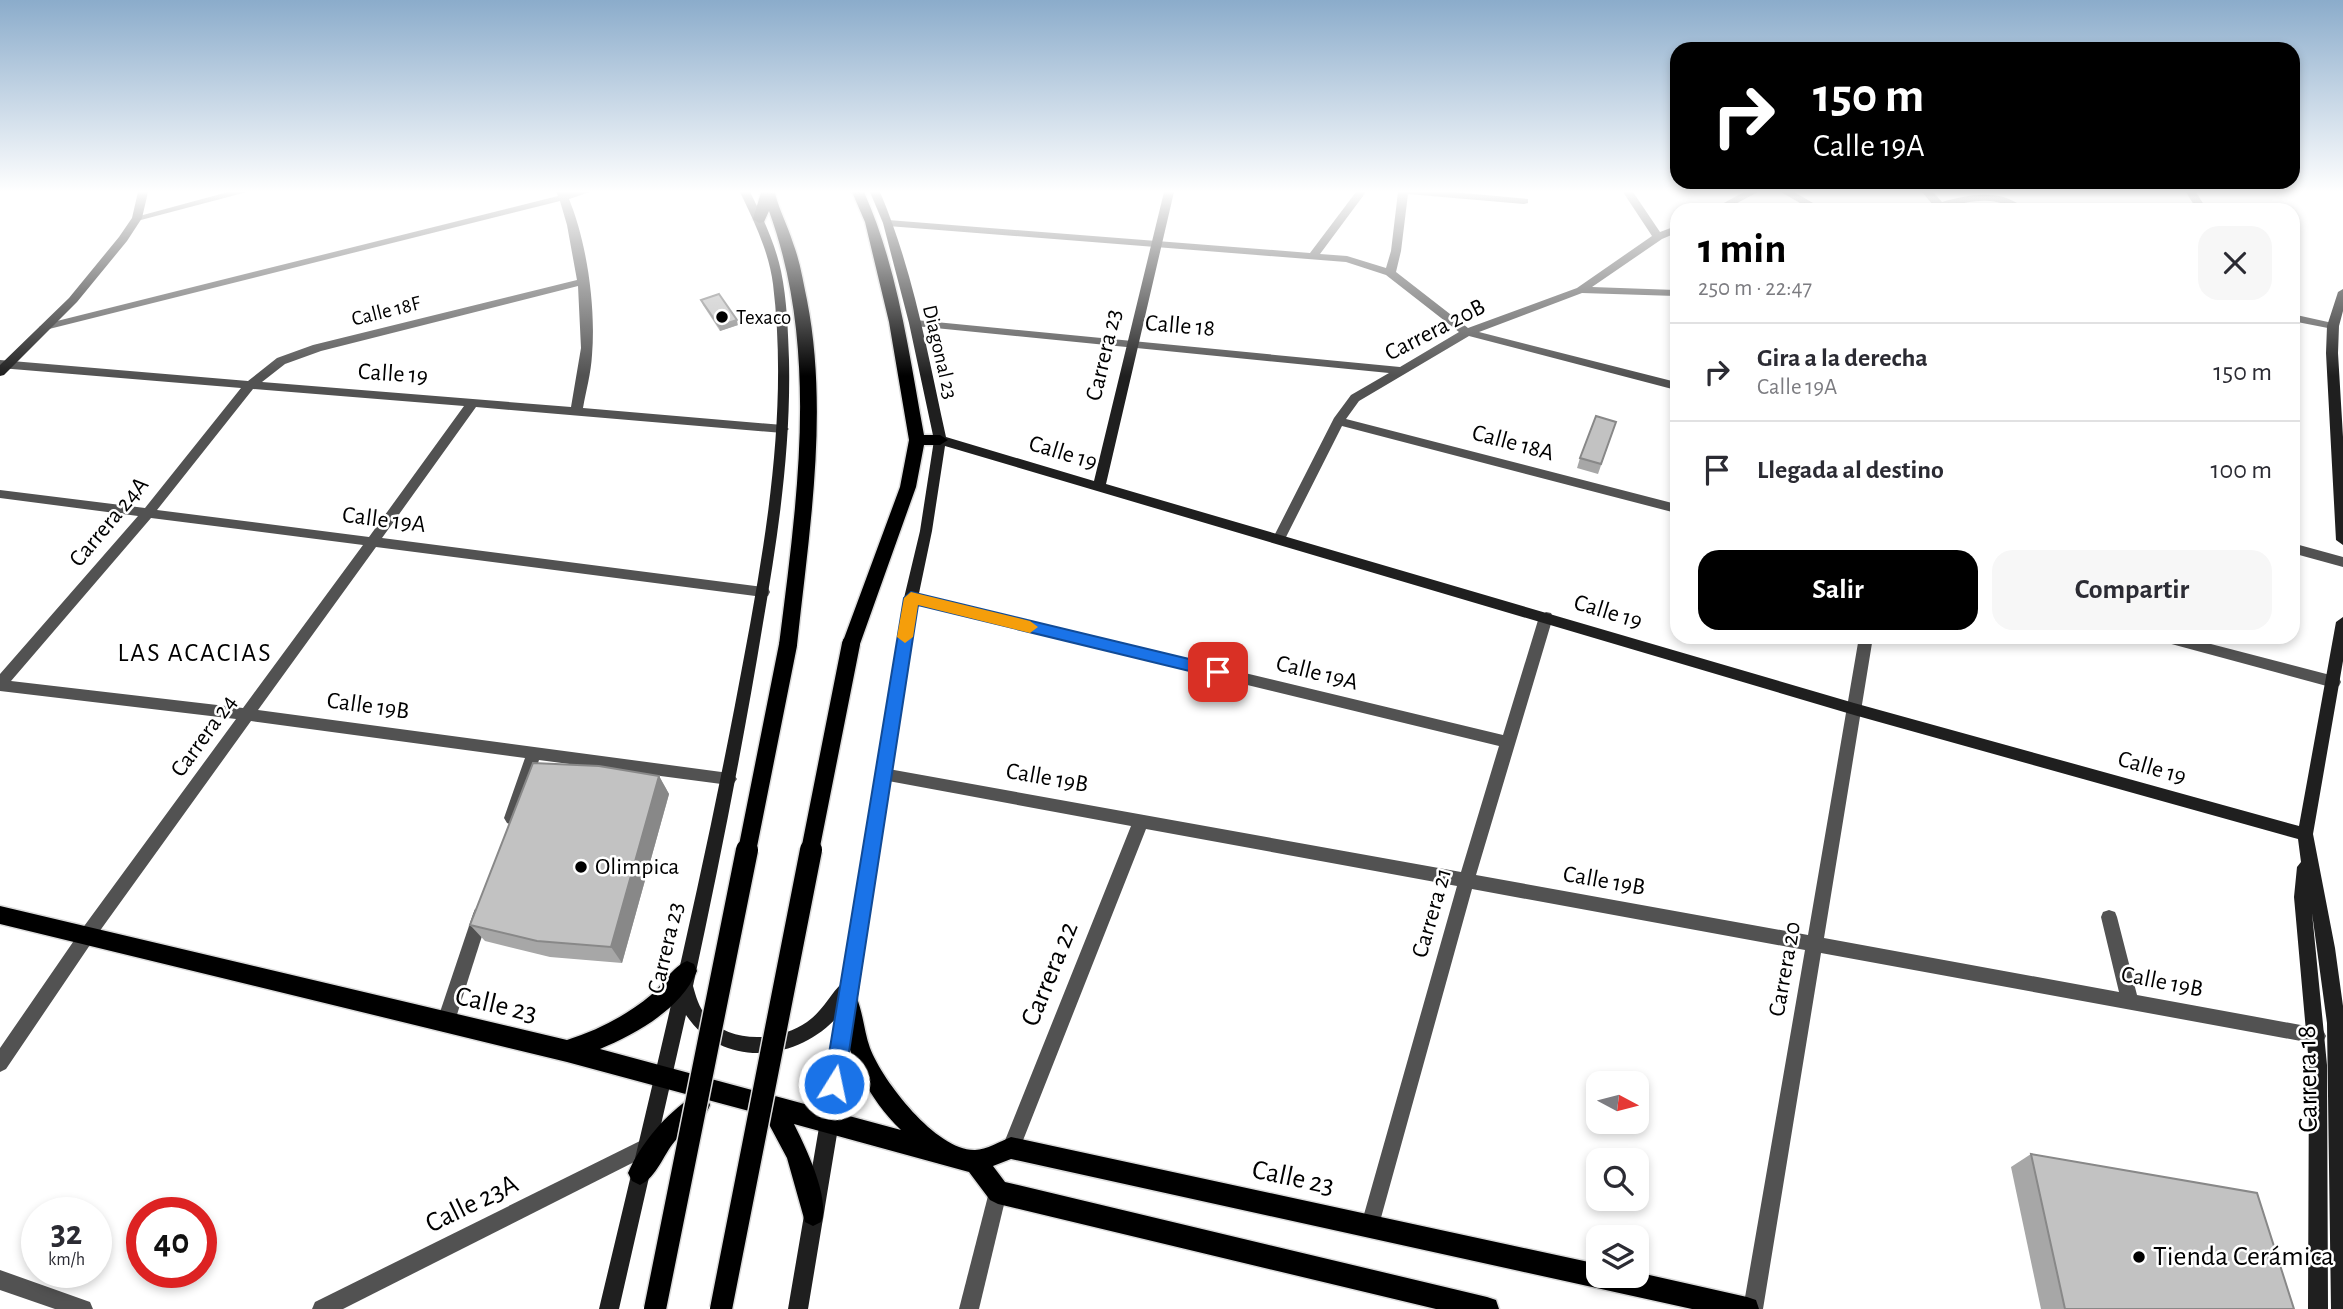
<!DOCTYPE html>
<html lang="es">
<head>
<meta charset="utf-8">
<style>
	body { margin:0; font-family:"Alegreya Sans",sans-serif; background:#f7f7f7; color:#2b2b33; height:100vh; display:flex; flex-direction:column; font-size:26px; white-space:nowrap }
	* { box-sizing:border-box; margin:0 }
	p { font-size:23px; color:#7c7c81 }
	.icon { flex:none; width:38px; height:38px; fill:none; stroke:currentColor; stroke-width:2; stroke-linecap:round; stroke-linejoin:round }
	.map { position:relative; flex:1; overflow:hidden }
	.sheet { position:absolute; left:1670px; top:203px; width:630px; height:441px; display:flex; flex-direction:column; background:#fff; border-radius:21px; box-shadow:0 4px 10px #0003 }
	.sheet>* { flex:none }
	.top-card { position:absolute; left:1670px; top:42px; width:630px; height:147px; border-radius:21px; box-shadow:0 4px 10px #0003; background:#000; color:#fff; overflow:hidden }
	.needle { width:46px; rotate:97deg }
	.fabs { position:absolute; left:1586px; top:1071px; display:grid; gap:14px }
	.fabs a { display:grid; place-items:center; width:63px; height:63px; border-radius:14px; background:#fff; box-shadow:0 4px 10px #0003; font-size:35px }
	.speed { position:absolute; left:21px; top:1197px; display:flex; gap:14px; font-size:35px; font-weight:700; text-align:center }
	.speed>* { display:grid; place-content:center; width:91px; height:91px; border-radius:50%; background:#fff; box-shadow:0 4px 10px #0003; line-height:1 }
	.speed small { font-size:18px; font-weight:400 }
	.speed .limit { border:10px solid #d22; background:#fff; color:#111 }
	.pin { position:absolute; display:grid; place-items:center; width:60px; height:60px; color:#fff; margin:-30px; border-radius:14px; box-shadow:0 4px 10px #0006 }
	.me { position:absolute; width:77px; margin:-38px; rotate:10deg; stroke-linejoin:round; filter:drop-shadow(0 0 5px #0008) }
	.turn { display:flex; align-items:center; gap:24px; height:147px; padding:0 28px; font-size:32px }
	.turn .icon { width:91px; height:91px; stroke-width:2.5 }
	.turn b { display:block; font-size:49px; line-height:60px }
	.round { display:grid; place-items:center; flex:none; width:74px; height:74px; border-radius:21px; background:#f7f7f7 }
	.overview { display:flex; align-items:center; justify-content:space-between; height:119px; padding:0 28px }
	h1 { font-size:42px; font-weight:600; line-height:52px; color:#000 }
	.cta { display:flex; gap:14px; margin-top:auto; padding:14px 28px }
	.cta a { flex:1; height:80px; border-radius:21px; background:#000; color:#fff; font-size:28px; font-weight:600; line-height:80px; text-align:center }
	.cta a+a { background:#f7f7f7; color:#2b2b33 }
	ul { padding:0; list-style:none }
	li { display:flex; align-items:center; gap:21px; height:98px; padding:0 28px; border-top:2px solid #e1e1e2 }
	li div { flex:1 }
	li b { display:block; font-size:26px }
	li em { font-style:normal }
	.map>svg:first-child { display:block }
	.lines { fill:none; stroke-linecap:round; stroke-linejoin:round }
	.primary-casing { stroke:#dbdbdb; stroke-width:3 }
	.street { fill:#525252; fill-rule:evenodd }
	.secondary { fill:#1f1f1f; fill-rule:evenodd }
	.primary { fill:#000; fill-rule:evenodd }
	.primary-bridge-far1-casing { stroke:#dbdbdb; stroke-width:21; stroke-linecap:butt }
	.primary-bridge-casing { stroke:#dbdbdb; stroke-width:25; stroke-linecap:butt }
	.primary-bridge-far1 { stroke:#000; stroke-width:18 }
	.primary-bridge { stroke:#000; stroke-width:22 }
	.wall { fill:#a7a7a7 }
	.shaded-wall { fill:#888 }
	.building { fill:#c2c2c2; stroke:#888; stroke-width:2 }
	.route { fill:#1a73e8; stroke:#114b97; stroke-width:2 }
	.slow { fill:#f59e0b }
	.poi-dot { fill:#000; stroke:#fff; stroke-width:2.5 }
	.labels { text-anchor:middle; dominant-baseline:central; stroke-width:5; stroke-linejoin:round; paint-order:stroke }
	.far-street-label { font-size:21px; fill:#000; stroke:#fff }
	.far-poi-label { font-size:21px; fill:#000; stroke:#fff; text-anchor:start }
	.street-label { font-size:24px; fill:#000; stroke:#fff }
	.poi-label { font-size:24px; fill:#000; stroke:#fff; text-anchor:start }
	.neighbourhood-label { font-size:26px; letter-spacing:2px; fill:#000; stroke:#fff }
	.near-street-label { font-size:28px; fill:#000; stroke:#fff }
	.near-poi-label { font-size:28px; fill:#000; stroke:#fff; text-anchor:start }
</style>
</head>
<body>
<div class="map">
<svg width="2343" height="1309" viewBox="0 0 2343 1309">
	<rect width="100%" height="100%" fill="#fff"/>
	<g class="lines">
		<defs>
			<g id="primary">
				<path d="M761,192l14,1c4,17 13,33 18,50 7,18 10,38 14,57 22,113 2,232 -10,345l-3,5h-12l-3,-5c18,-145 41,-294 -10,-434l-5,11 -5,1 -6,-4z"/>
				<path d="M852,192h12c34,76 45,162 60,243h16l8,5 -8,5h-16l-8,42 -56,157 -3,5h-12l-3,-5 58,-157 9,-47 -20,-118 -24,-100z"/>
				<path d="M0,906l567,134c31,-10 59,-24 84,-45 12,-10 21,-28 36,-34l7,3 3,7c-16,38 -61,63 -97,78l301,81c-36,-35 -54,-78 -64,-127l3,-7 8,-3 8,3c7,16 8,35 14,52 13,34 67,103 105,102 11,0 26,-9 36,-13l587,127v12h38v-4l111,25 9,3 3,9h-67l-681,-150 -18,7 12,16 482,115 9,3 3,9h-63l-438,-105 -8,-4 -21,-28 -175,-48c11,22 37,75 27,98l-8,4 -8,-4 -18,-64 -23,-43 -56,-15 2,5c-6,16 -24,24 -35,36 -12,14 -18,36 -35,44l-8,-4 -4,-8c13,-30 38,-59 65,-77l-126,-34 -567,-138z"/>
			</g>
		</defs>
		<use href="#primary" class="primary-casing"/>
		<g class="street">
			<path d="M228,192h19l-110,29 -5,-3z"/>
			<path d="M556,192h34l-21,7c18,44 27,108 23,156 -1,18 -6,36 -9,53l200,17 6,4 -6,4 -307,-26 -94,131 381,49 5,1 2,4 -2,4 -5,1 -387,-50 -118,163 471,63 5,2 3,4 -3,4 -5,2 -190,-25 -19,58 -3,5 -5,2 -5,-2 -3,-5 21,-60 -274,-37 -157,218 -88,130 -6,3v-24l82,-119 154,-210 -236,-28v-17l138,-158 -138,-18v-8l145,18 96,-120 -241,-20v-8l248,21 29,-23 36,-13 264,-65 -10,-55 -7,-24 -515,129 -6,-3 6,-3 513,-128zM578,286l3,62 -10,59 -309,-25 23,-18 36,-13zM253,389l211,17 -95,131 -212,-27zM151,518l212,27 -120,163 -232,-27z"/>
			<path d="M1356,192h10l-46,62 27,2 39,12 5,-17 7,-59h55l75,7v4l-4,1 -116,-10 -7,57 -5,21 72,56 109,-40 75,-52 -29,-44h10l27,40 16,-6v7l-14,6 -70,48 84,3v6l-94,-3 -103,39 197,50v8l-207,-54 -110,65 -13,18 330,85v9l-334,-87 -58,115h-10l-1,-3 61,-120 17,-23 38,-22 -474,-47 -6,-3 6,-3 485,47 59,-35 -73,-57 -40,-13 -458,-36 -5,-3 5,-3 422,33z"/>
			<path d="M1744,192h14l-34,18h-13z"/>
			<path d="M1781,192h13l31,18h-13z"/>
			<path d="M1922,192h11l9,10c28,-8 61,-14 84,8 -14,0 -23,-9 -37,-9 -23,-2 -44,9 -67,9l11,-5z"/>
			<path d="M2186,192h10l11,18h-10z"/>
			<path d="M2292,314l45,10 2,2 -6,3 -41,-8z"/>
			<path d="M2292,543l51,14v10l-51,-14z"/>
			<path d="M911,593l592,142 36,-118 7,-5 5,1 2,4 -77,258 332,60 51,-298h14l-49,301 295,54 -18,-75 2,-5 6,-2 6,2 2,5 20,78 180,33 6,2 3,6 -3,6 -6,2 -496,-91 -58,356h-20l62,-359 -333,-61 -93,336 -2,7 -7,2 -7,-2 -2,-7 96,-339 -311,-57 -126,319 -3,6 -6,3 -6,-3 -3,-6 129,-322 -248,-46 -5,-2 -3,-4 3,-4 5,-2 578,104 38,-126 -593,-144 -2,-4 2,-4z"/>
			<path d="M2157,637h27l150,39 5,2 2,4 -2,4 -5,2 -170,-46z"/>
			<path d="M481,907l6,2 2,5 -35,110 -3,6 -6,2 -6,-2 -3,-6 37,-110 2,-5z"/>
			<path d="M646,1138l6,3 3,6 -3,6 -309,156h-31l3,-7z"/>
			<path d="M998,1183l7,2 2,7 -28,117h-20l30,-117 2,-7z"/>
			<path d="M0,1270l90,32 3,7h-38l-55,-19z"/>
		</g>
		<g class="secondary">
			<path d="M138,192h10l-6,26 -15,23 -50,61 -73,73 -4,1v-11l69,-67 50,-61 13,-19z"/>
			<path d="M740,192h10c13,26 25,51 31,79 6,29 7,60 8,89 2,89 -11,176 -26,263 -20,122 -44,242 -70,363 3,11 6,21 13,30 23,28 73,26 101,6 16,-11 23,-28 36,-40l61,-384 16,-67 14,-91 -25,-117 -26,-100 -13,-31h10c33,78 48,163 66,245l148,44 70,-289h10l-68,292 748,219 445,123 37,-204 7,-5v44l-30,173 22,114 8,58v303h-12l-4,-286 -15,-110 15,152 1,244h-20l1,-244 -15,-168 3,-30 4,-5 -3,-23 -444,-124 -909,-269 -13,85 -14,67 -79,524 -31,187h-20l50,-293c-40,46 -116,53 -152,-1l-67,294h-20c48,-201 97,-401 136,-604 26,-138 55,-281 38,-421 -4,-32 -19,-63 -33,-92z"/>
			<path d="M2343,289v22l-4,15 -1,27 5,84v108l-7,-5 -10,-187 1,-27 11,-34z"/>
		</g>
		<use href="#primary" class="primary"/>
		<defs>
			<g id="primary-bridge-far1">
				<path d="M747,851l41,-206"/>
				<path d="M810,851l41,-207"/>
			</g>
			<g id="primary-bridge">
				<path d="M655,1309l92,-459"/>
				<path d="M721,1309l90,-459"/>
			</g>
		</defs>
		<use href="#primary-bridge-far1" class="primary-bridge-far1-casing"/>
		<use href="#primary-bridge" class="primary-bridge-casing"/>
		<use href="#primary-bridge-far1" class="primary-bridge-far1"/>
		<use href="#primary-bridge" class="primary-bridge"/>
	</g>
	<g class="wall">
		<path d="M701,300l37,25 -18,6 -17,-26z"/>
		<path d="M1616,422l-18,52 -21,-6 3,-10z"/>
		<path d="M659,776l10,18 -47,169 -72,-6 -65,-16 -15,-16z"/>
		<path d="M2031,1154l263,155h-253l-30,-142z"/>
	</g>
	<g class="shaded-wall">
		<path d="M737,320l1,5 -18,6 -1,-5z"/>
		<path d="M659,776l10,18 -47,169 -11,-16z"/>
	</g>
	<g class="building">
		<path d="M719,294l18,26 -18,6 -18,-26z"/>
		<path d="M1596,416l20,6 -15,42 -21,-6z"/>
		<path d="M533,763l66,3 60,10 -48,171 -74,-6 -67,-16z"/>
		<path d="M2031,1154l226,39 37,116h-229z"/>
	</g>
	<linearGradient id="sky" x2="0" y2="1"><stop stop-color="#8baccb"/><stop offset="0.51" stop-color="#fff"/><stop offset="1" stop-color="#fff" stop-opacity="0"/></linearGradient>
	<rect width="2343" height="376" fill="url(#sky)"/>
	<path class="route" d="M911,592l307,74 8,6 -8,6 -300,-73 -74,479 -2,7 -8,3 -7,-3 -3,-7 80,-486z"/>
	<path class="slow" d="M911,592l119,29 8,6 -8,6 -112,-28 -5,32 -8,6 -8,-6 7,-39z"/>
	<g class="poi-dot">
		<circle cx="722" cy="317" r="7"/>
		<circle cx="581" cy="867" r="7"/>
		<circle cx="2139" cy="1257" r="7"/>
	</g>
	<g class="labels">
		<g class="far-street-label">
			<text transform="translate(386 311) rotate(-14)">Calle 18F</text>
			<text transform="translate(940 352) rotate(77)">Diagonal 23</text>
		</g>
		<g class="far-poi-label">
			<text x="736" y="317">Texaco</text>
		</g>
		<g class="street-label">
			<text transform="translate(1180 326) rotate(5)">Calle 18</text>
			<text transform="translate(1435 330) rotate(-27)">Carrera 20B</text>
			<text transform="translate(1104 355) rotate(-77)">Carrera 23</text>
			<text transform="translate(393 374) rotate(4)">Calle 19</text>
			<text transform="translate(1513 443) rotate(15)">Calle 18A</text>
			<text transform="translate(1063 453) rotate(17)">Calle 19</text>
			<text transform="translate(384 520) rotate(7)">Calle 19A</text>
			<text transform="translate(109 522) rotate(-50)">Carrera 24A</text>
			<text transform="translate(1608 612) rotate(17)">Calle 19</text>
			<text transform="translate(1317 673) rotate(14)">Calle 19A</text>
			<text transform="translate(368 706) rotate(8)">Calle 19B</text>
			<text transform="translate(204 736) rotate(-54)">Carrera 24</text>
			<text transform="translate(2152 768) rotate(16)">Calle 19</text>
			<text transform="translate(1047 778) rotate(10)">Calle 19B</text>
			<text transform="translate(1604 881) rotate(10)">Calle 19B</text>
			<text transform="translate(1432 913) rotate(-74)">Carrera 21</text>
			<text transform="translate(666 948) rotate(-77)">Carrera 23</text>
			<text transform="translate(1785 969) rotate(-80)">Carrera 20</text>
			<text transform="translate(2162 982) rotate(11)">Calle 19B</text>
		</g>
		<g class="poi-label">
			<text x="595" y="867">Olimpica</text>
		</g>
		<g class="neighbourhood-label">
			<text x="195" y="653">LAS ACACIAS</text>
		</g>
		<g class="near-street-label">
			<text transform="translate(1050 974) rotate(-68)">Carrera 22</text>
			<text transform="translate(496 1005) rotate(13)">Calle 23</text>
			<text transform="translate(2308 1079) rotate(-91)">Carrera 18</text>
			<text transform="translate(1293 1178) rotate(12)">Calle 23</text>
			<text transform="translate(472 1204) rotate(-26)">Calle 23A</text>
		</g>
		<g class="near-poi-label">
			<text x="2153" y="1257">Tienda Cerámica</text>
		</g>
	</g>
</svg>
<div class="fabs">
<a><svg class="needle" viewBox="-14 -14 28 28"><path d="M0-13l5 13h-10z" fill="#e53935"/><path d="M0 13l5-13h-10z" fill="#7c7c81"/></svg></a>
<a><svg class="icon" aria-label="search" viewBox="0 0 24 24"><circle cx="10" cy="10" r="6"/><path d="M15 15l6 6"/></svg></a>
<a><svg class="icon" aria-label="layers" viewBox="0 0 24 24"><path d="M12 4l9 5-9 5-9-5zM3 14l9 5 9-5"/></svg></a>
</div>
<div class="speed"><div>32<small>km/h</small></div><div class="limit">40</div></div>
<div class="pin" style="left:1218px;top:672px;background:#d93025"><svg class="icon" aria-label="arrive" viewBox="0 0 24 24"><path d="M6 21V4h12l-3 4 3 4H6"/></svg></div>
<svg class="me" style="left:834px;top:1084px" viewBox="-20 -20 40 40"><circle r="17" fill="#1a73e8" stroke="#fff" stroke-width="3"/><path d="M0-11L8 9 0 5-8 9z" fill="#fff"/></svg>
<div class="top-card">
<div class="turn"><svg class="icon" aria-label="right" viewBox="0 0 24 24"><path d="M7 20v-9h11M14 6l5 5-5 5"/></svg><div><b>150 m</b>Calle 19A</div></div>
</div>
<section class="sheet">
<div class="overview"><div><h1>1 min</h1><p>250 m · 22:47</p></div><a class="round"><svg class="icon" aria-label="close" viewBox="0 0 24 24"><path d="M6 6l12 12M18 6L6 18"/></svg></a></div>
<ul>
<li><svg class="icon" aria-label="right" viewBox="0 0 24 24"><path d="M7 20v-9h11M14 6l5 5-5 5"/></svg><div><b>Gira a la derecha</b><p>Calle 19A</p></div><em>150 m</em></li>
<li><svg class="icon" aria-label="arrive" viewBox="0 0 24 24"><path d="M6 21V4h12l-3 4 3 4H6"/></svg><div><b>Llegada al destino</b></div><em>100 m</em></li>
</ul>
<div class="cta"><a>Salir</a><a>Compartir</a></div>
</section>
</div>
</body>
</html>
